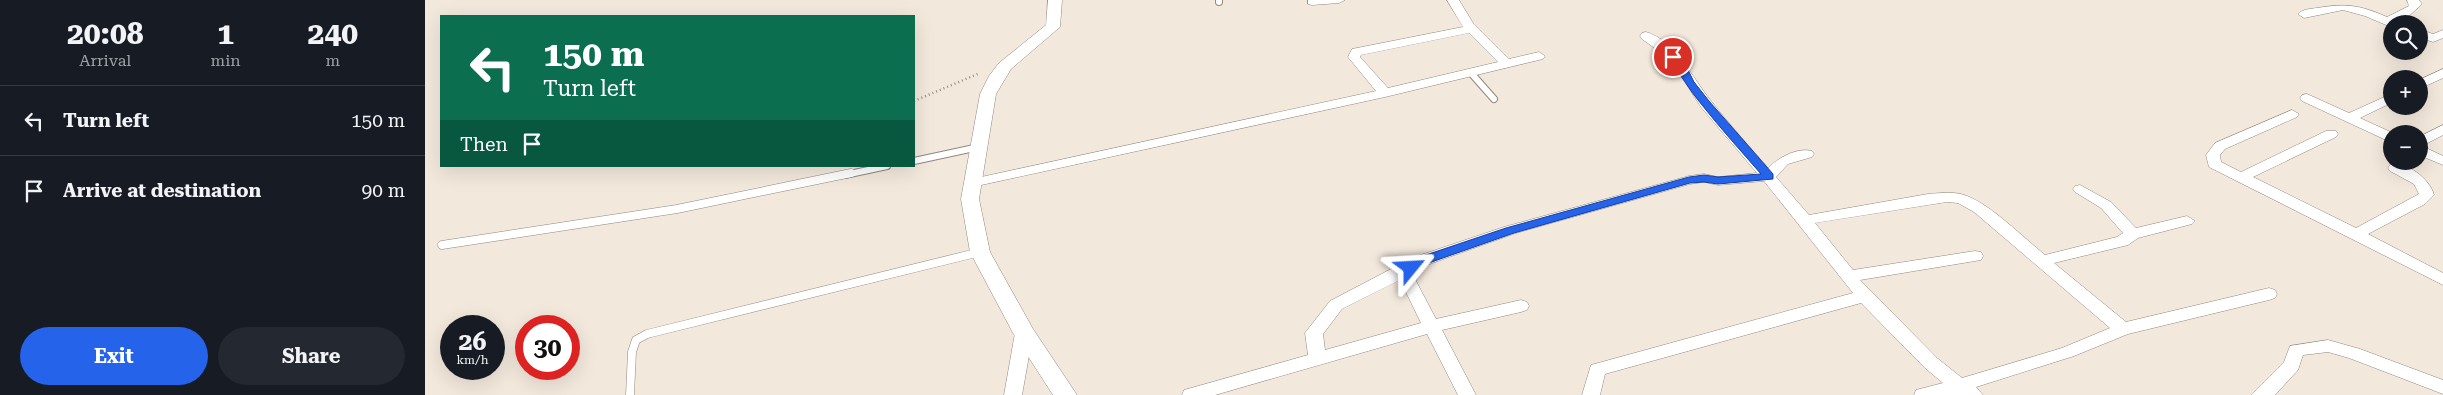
<!DOCTYPE html>
<html lang="en">
<head>
<meta charset="utf-8">
<style>
	body { margin:0; font-family:"Roboto Serif",serif; background:#242831; color:#f1f3f6; height:100vh; display:flex; flex-direction:column; font-size:19px; white-space:nowrap }
	* { box-sizing:border-box; margin:0 }
	p { font-size:16px; color:#9ea1a6 }
	.icon { flex:none; width:28px; height:28px; fill:none; stroke:currentColor; stroke-width:2; stroke-linecap:round; stroke-linejoin:round }
	.map { position:relative; flex:1; overflow:hidden }
	.side { display:flex; flex-direction:column; background:#171b24; width:425px }
	.side>* { flex:none }
	.top-card { position:absolute; left:15px; top:15px; width:475px; height:152px; border-radius:0px; box-shadow:0 5px 20px #0002; background:#0b6e4f; color:#fff; overflow:hidden }
	.buttons { position:absolute; left:1958px; top:15px; display:grid; gap:10px }
	.buttons a { display:grid; place-items:center; width:45px; height:45px; border-radius:50%; background:#171b24; box-shadow:0 5px 20px #0002; font-size:25px }
	.speed { position:absolute; left:15px; top:315px; display:flex; gap:10px; font-size:25px; font-weight:700; text-align:center }
	.speed>* { display:grid; place-content:center; width:65px; height:65px; border-radius:50%; background:#171b24; box-shadow:0 5px 20px #0002; line-height:1 }
	.speed small { font-size:12px; font-weight:400 }
	.speed .limit { border:8px solid #d22; background:#fff; color:#111 }
	.pin { position:absolute; display:grid; place-items:center; width:42px; height:42px; color:#fff; margin:-21px; border:2px solid #fff; border-radius:50%; box-shadow:0 1px 5px #0007 }
	.me { position:absolute; width:55px; margin:-28px; rotate:63deg; stroke-linejoin:round; filter:drop-shadow(0 0 4px #0008) }
	.turn { display:flex; align-items:center; gap:18px; height:105px; padding:0 20px; font-size:22px }
	.turn .icon { width:65px; height:65px; stroke-width:2.5 }
	.turn b { display:block; font-size:35px; line-height:42px }
	.then { display:flex; align-items:center; height:48px; padding:0 20px; background:#0003; gap:10px; font-size:19px }
	.eta { display:flex; justify-content:space-evenly; align-items:center; height:85px; text-align:center }
	.eta b { font-size:30px; font-weight:700; line-height:35px }
	.primary-button { display:flex; gap:10px; margin-top:auto; padding:10px 20px }
	.primary-button a { flex:1; height:58px; border-radius:30px; background:#2563eb; color:#fff; font-size:20px; font-weight:700; line-height:58px; text-align:center }
	.primary-button a+a { background:#242831; color:#f1f3f6 }
	ul { padding:0; list-style:none }
	li { display:flex; align-items:center; gap:15px; height:70px; padding:0 20px; border-top:1px solid #363941 }
	li div { flex:1 }
	li b { display:block; font-size:19px }
	li em { font-style:normal }
	main { display:flex; flex:1; min-height:0 }
	.map>svg:first-child { display:block }
	.lines { fill:none; stroke-linecap:round; stroke-linejoin:round }
	.service-far1-casing { stroke:#92887d; stroke-width:8 }
	.service-casing { stroke:#92887d; stroke-width:9 }
	.minor-casing { stroke:#92887d; stroke-width:1 }
	.tertiary-casing { stroke:#92887d; stroke-width:1 }
	.path { stroke:#968e85; stroke-width:2.5; stroke-dasharray:1 3; stroke-linecap:butt }
	.service-far1 { stroke:#fff; stroke-width:6 }
	.service { stroke:#fff; stroke-width:8 }
	.minor { fill:#fff; fill-rule:evenodd }
	.tertiary { fill:#fff; fill-rule:evenodd }
	.route { fill:#2563eb; stroke:#184099 }
</style>
</head>
<body>
<main>
<section class="side">
<div class="eta">
<div><b>20:08</b><p>Arrival</p></div>
<div><b>1</b><p>min</p></div>
<div><b>240</b><p>m</p></div>
</div>
<ul>
<li><svg class="icon" aria-label="left" viewBox="0 0 24 24"><path d="M17 20v-9H6M10 6l-5 5 5 5"/></svg><div><b>Turn left</b></div><em>150 m</em></li>
<li><svg class="icon" aria-label="arrive" viewBox="0 0 24 24"><path d="M6 21V4h12l-3 4 3 4H6"/></svg><div><b>Arrive at destination</b></div><em>90 m</em></li>
</ul>
<div class="primary-button"><a>Exit</a><a>Share</a></div>
</section>
<div class="map">
<svg width="2018" height="395" viewBox="0 0 2018 395">
	<rect width="100%" height="100%" fill="#f3e8dc"/>
	<g class="lines">
		<defs>
			<g id="service-far1">
				<path d="M794,0v2"/>
				<path d="M1046,73l23,26"/>
				<path d="M489,161l65,-14"/>
				<path d="M420,175l42,-9"/>
			</g>
			<g id="service">
				<path d="M17,245l235,-36 174,-36"/>
				<path d="M205,395l2,-43 4,-12 11,-6 333,-82"/>
			</g>
			<g id="minor">
				<path d="M883,0h37l-6,3 -27,2 -4,-1z"/>
				<path d="M1022,0h12l14,23 36,36 30,-7 6,4 -2,3 -158,38 -413,90 -7,-4 7,-4 404,-88 -28,-34 4,-8 111,-22zM1044,33l29,29 -110,26 -28,-31 1,-2z"/>
				<path d="M1982,0h12l3,4 -12,11 -12,6 3,3h-10v3l-26,-11 -22,-6 -39,8 -6,-4c5,-5 12,-5 19,-6 29,-5 43,-3 70,9l22,-11z"/>
				<path d="M1994,29l14,5 10,-4v8l-10,4 -14,-5z"/>
				<path d="M1221,32c29,8 47,47 65,69 18,23 38,45 57,67 10,-10 29,-21 44,-17l2,3 -2,3 -24,7 -12,13 33,38 119,-21c13,-1 27,-3 39,2 24,9 57,42 78,59l72,-18 6,-4 -22,-25 -26,-16 -2,-3 2,-3 5,-1 31,17 25,26 51,-12 8,5 -3,3 -54,14 -10,7 -74,18 72,59 143,-34 6,2 2,4 -2,4 -6,2 -141,34 -54,22 -98,31 7,8h-69l2,-5 27,-7 -18,-15 -64,-65 -256,71 -5,21h-18l9,-30 262,-72 -89,-112 -46,4 -14,-3 -14,2 -174,49 -92,33 -6,4 -2,11 20,38 85,-19 6,2 2,4 -2,4 -6,2 -79,18 34,65h-18l-31,-61 -212,61h-33l2,-5 124,-35 -3,-22 25,-32 82,-43 92,-31 185,-51 15,-2 14,3 39,-4 -56,-66 -25,-39 -16,-16 -18,-13 -2,-3 2,-3zM1522,202l11,1 16,9 136,116 -48,20 -100,30 -25,-20 -77,-78 115,-19 6,-1 2,-4 -2,-4 -6,-1 -122,19 -38,-47zM975,280l21,43 -96,27 -2,-16 19,-25z"/>
				<path d="M2018,69v9l-24,11v-9z"/>
				<path d="M1882,94l42,19 42,-19v9l-31,15 35,16h-4v7l-5,-1 -84,-39 -2,-3 2,-3z"/>
				<path d="M1867,110l7,4 -2,3 -72,32 -5,6 1,7 20,10 85,-41h10l2,3 -2,3 -83,40 103,51 63,-34 -5,-10 -24,-13 -2,-3 2,-3c17,-4 40,14 44,30l-9,9 -57,30 75,39v12l-234,-118 -3,-12 9,-12z"/>
				<path d="M2018,125v10l-21,11 21,10v9l-24,-10v-18z"/>
				<path d="M599,327l6,2 3,4 -11,62h-18l11,-62 3,-4z"/>
				<path d="M1903,340l32,9 83,31v14l-94,-36 -21,-6 -25,3 -5,15 -23,25h-24l33,-33 6,-16z"/>
			</g>
			<path id="tertiary" d="M623,0h14l-2,27 -49,42 -15,25 -17,105 11,53 43,77 44,66h-24l-40,-62 -43,-81 -9,-53 19,-105 9,-18 10,-13 47,-38z"/>
		</defs>
		<use href="#service-far1" class="service-far1-casing"/>
		<use href="#service" class="service-casing"/>
		<use href="#minor" class="minor-casing"/>
		<use href="#tertiary" class="tertiary-casing"/>
		<path class="path" d="M489,101l66,-28"/>
		<use href="#service-far1" class="service-far1"/>
		<use href="#service" class="service"/>
		<use href="#minor" class="minor"/>
		<use href="#tertiary" class="tertiary"/>
	</g>
	<path class="route" d="M1244,55h7l9,9 9,18 15,19 64,73v5l-55,5 -14,-2 -14,1 -176,50 -91,32 -8,6h-9l-2,-3 10,-9 92,-31 183,-51 15,-2 14,2 43,-3c-20,-23 -40,-45 -59,-69 -13,-15 -22,-32 -34,-48z"/>
</svg>
<div class="buttons">
<a><svg class="icon" aria-label="search" viewBox="0 0 24 24"><circle cx="10" cy="10" r="6"/><path d="M15 15l6 6"/></svg></a>
<a>+</a>
<a>−</a>
</div>
<div class="speed"><div>26<small>km/h</small></div><div class="limit">30</div></div>
<div class="pin" style="left:1248px;top:57px;background:#d93025"><svg class="icon" aria-label="arrive" viewBox="0 0 24 24"><path d="M6 21V4h12l-3 4 3 4H6"/></svg></div>
<svg class="me" style="left:986px;top:268px" viewBox="-20 -20 40 40"><path d="M0-17L14 15 0 8-14 15z" fill="#2563eb" stroke="#fff" stroke-width="4"/></svg>
<div class="top-card">
<div class="turn"><svg class="icon" aria-label="left" viewBox="0 0 24 24"><path d="M17 20v-9H6M10 6l-5 5 5 5"/></svg><div><b>150 m</b>Turn left</div></div>
<div class="then">Then<svg class="icon" aria-label="arrive" viewBox="0 0 24 24"><path d="M6 21V4h12l-3 4 3 4H6"/></svg></div>
</div>
</div>
</main>
</body>
</html>
